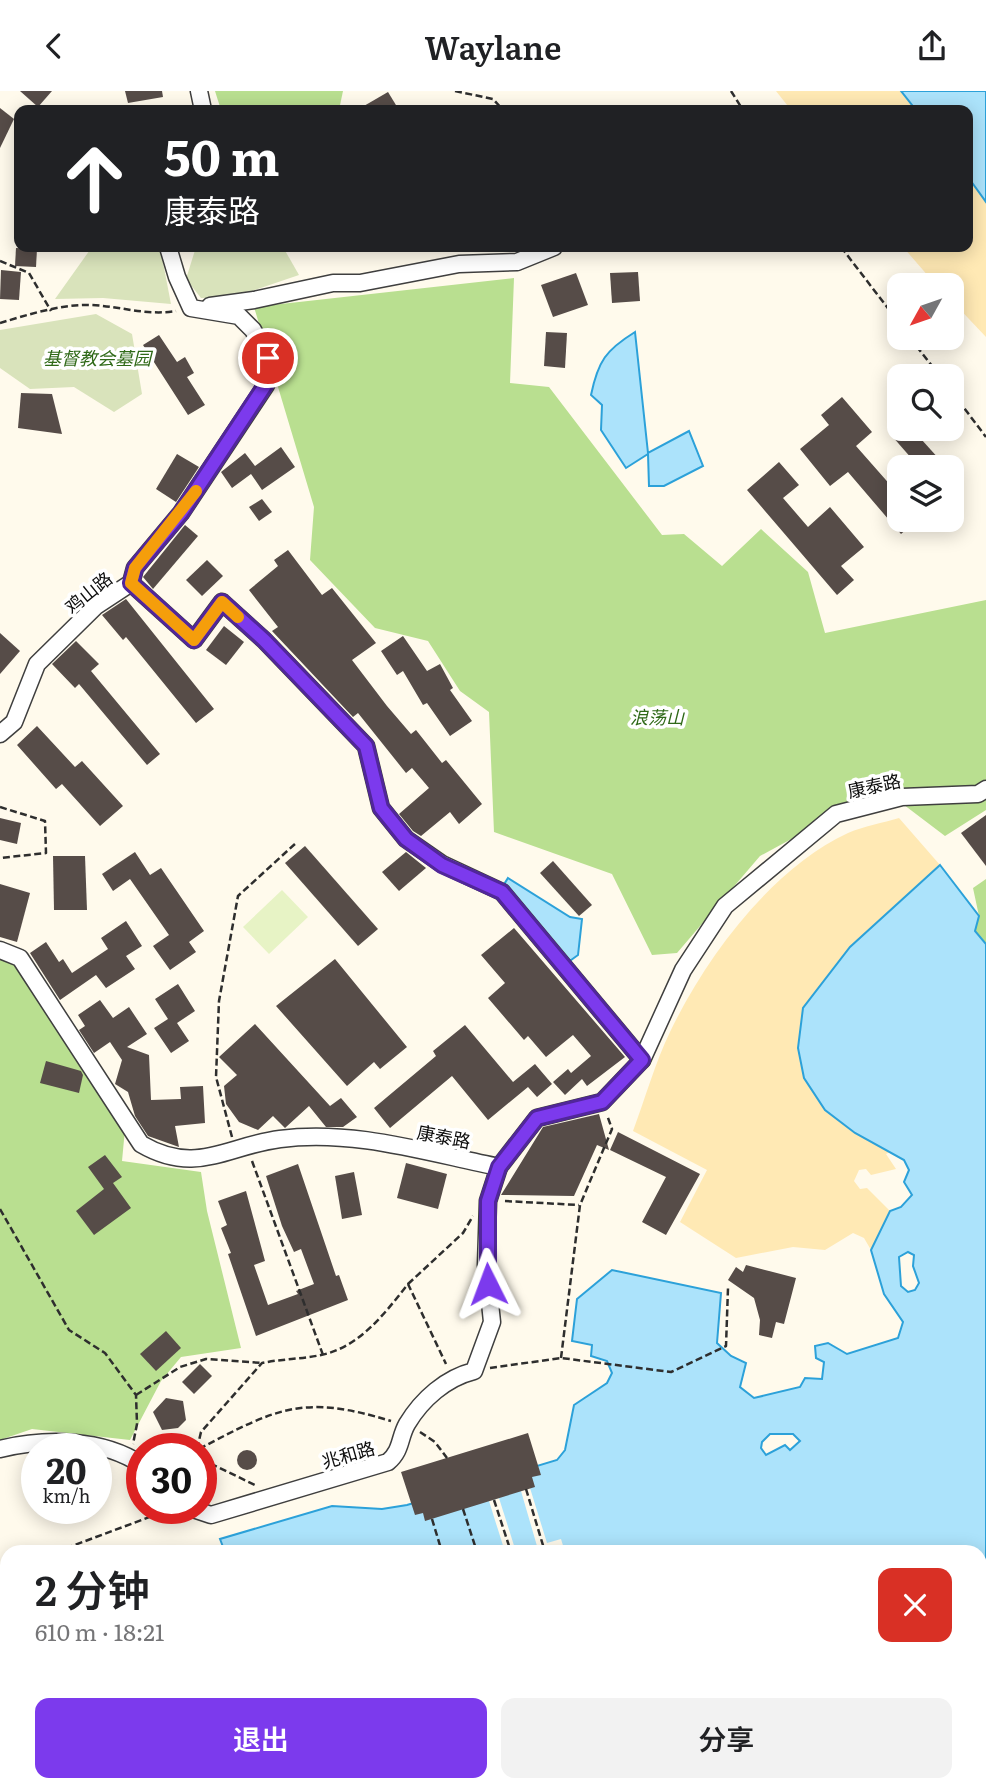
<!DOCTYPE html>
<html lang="zh">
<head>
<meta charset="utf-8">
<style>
	body { margin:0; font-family:Literata,"Noto Sans SC",serif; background:#f2f2f2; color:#202124; height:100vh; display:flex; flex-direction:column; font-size:26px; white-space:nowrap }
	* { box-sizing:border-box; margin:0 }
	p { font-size:23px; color:#757577 }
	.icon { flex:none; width:38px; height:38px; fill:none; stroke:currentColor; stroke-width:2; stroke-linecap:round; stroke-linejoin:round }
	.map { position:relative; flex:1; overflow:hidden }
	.panel { position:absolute; left:0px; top:1454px; width:987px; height:247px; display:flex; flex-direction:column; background:#fff; border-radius:21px 21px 0 0; box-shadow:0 4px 18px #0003 }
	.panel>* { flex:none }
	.top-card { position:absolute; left:14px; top:14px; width:959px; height:147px; border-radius:14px; box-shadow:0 4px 18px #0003; background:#202124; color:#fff; overflow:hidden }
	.needle { width:46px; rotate:230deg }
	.tools { position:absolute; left:887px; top:182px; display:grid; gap:14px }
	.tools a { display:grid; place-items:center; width:77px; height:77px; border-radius:14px; background:#fff; box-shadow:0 4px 18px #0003; font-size:35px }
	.speed { position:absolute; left:21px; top:1342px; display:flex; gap:14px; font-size:35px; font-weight:700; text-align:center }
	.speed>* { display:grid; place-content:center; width:91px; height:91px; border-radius:50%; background:#fff; box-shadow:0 4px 18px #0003; line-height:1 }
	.speed small { font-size:18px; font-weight:400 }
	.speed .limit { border:10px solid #d22; background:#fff; color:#111 }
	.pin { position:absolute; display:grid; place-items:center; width:60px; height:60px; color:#fff; margin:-30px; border:4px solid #fff; border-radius:50%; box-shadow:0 2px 7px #0007 }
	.me { position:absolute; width:77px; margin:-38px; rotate:357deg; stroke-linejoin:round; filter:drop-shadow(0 0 5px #0008) }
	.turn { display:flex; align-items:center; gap:24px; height:147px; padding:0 35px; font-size:32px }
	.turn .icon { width:91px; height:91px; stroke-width:2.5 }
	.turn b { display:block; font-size:49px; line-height:60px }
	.round { display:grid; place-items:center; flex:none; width:74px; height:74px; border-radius:14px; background:#f2f2f2 }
	.overview { display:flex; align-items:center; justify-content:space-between; height:119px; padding:0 35px }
	h1 { font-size:42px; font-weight:600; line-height:52px }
	.action { display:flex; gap:14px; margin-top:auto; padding:14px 35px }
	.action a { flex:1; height:80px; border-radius:14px; background:#7c3aed; color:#fff; font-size:28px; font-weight:600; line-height:80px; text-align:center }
	.action a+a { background:#f2f2f2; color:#202124 }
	header { display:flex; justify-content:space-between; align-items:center; height:91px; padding:0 35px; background:#fff; font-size:32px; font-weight:600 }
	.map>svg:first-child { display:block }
	.forest { fill:#b9df90 }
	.sand { fill:#ffe9b4 }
	.cemetery { fill:#d9e3bb }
	.pitch { fill:#e7f3c5 }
	.water { fill:#ace3fb; stroke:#2ca1d9; stroke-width:2; fill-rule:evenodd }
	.pier { fill:#fffaec }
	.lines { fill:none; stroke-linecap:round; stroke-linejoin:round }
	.ferry { stroke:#0c70a8; stroke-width:2; stroke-dasharray:9 7; stroke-linecap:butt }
	.building { fill:#564c48 }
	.street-casing { stroke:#3f3f3f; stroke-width:19 }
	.path { stroke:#2e2e2e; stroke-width:2.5; stroke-dasharray:7 3.5; stroke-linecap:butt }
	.street { stroke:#fff; stroke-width:16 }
	.route-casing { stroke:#51269a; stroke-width:18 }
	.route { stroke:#7c3aed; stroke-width:12 }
	.slow { stroke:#f59e0b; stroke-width:12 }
	.labels { text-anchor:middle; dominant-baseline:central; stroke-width:7; stroke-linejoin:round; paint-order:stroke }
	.park-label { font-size:18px; font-style:italic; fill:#2f6918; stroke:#fff }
	.street-label { font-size:18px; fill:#0c0c0c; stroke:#fff }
</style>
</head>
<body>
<header><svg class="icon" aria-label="back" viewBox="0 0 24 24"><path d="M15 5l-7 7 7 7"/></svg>Waylane<svg class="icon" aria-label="share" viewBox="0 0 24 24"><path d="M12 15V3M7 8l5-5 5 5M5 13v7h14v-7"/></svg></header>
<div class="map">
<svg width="986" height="1700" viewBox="0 0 986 1700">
	<rect width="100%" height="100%" fill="#fffaec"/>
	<g class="forest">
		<path d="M215,0h128l-4,19h-118z"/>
		<path d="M514,187l-4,105 39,4 113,148 22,-1 38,32 39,-37 47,43 17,61 161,-33v210l-41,26 -62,-47 -123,67 -83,97 -25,2 -40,-81 -118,-42 -5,-120 -29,-21 -32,-50 -53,-13 -65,-68 4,-53 -60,-200z"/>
		<path d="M986,788v65l-11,-13 4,-15 -6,-28z"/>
		<path d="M0,863l19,10 106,165 -3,32 79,11 6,39 34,137 -60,9 -20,24 -31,59 -98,-11 -32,11z"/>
	</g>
	<g class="sand">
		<path d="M776,0h125l15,19h-125z"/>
		<path d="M968,86l18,25v135l-34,-36v-16h-16l-33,-38h65z"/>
		<path d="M899,727l41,47 -90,82 5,186 37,18 -6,3 10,15 -25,6 -5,-6 -7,1 -5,11 6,8 7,-1 23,23 -19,39 -7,-12 -11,-5 -28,17 -32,-3 -57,11 -56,-36 27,-52 -74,-39c12,-32 22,-68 37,-99 36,-75 101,-163 178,-199 16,-7 35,-10 51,-15z"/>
	</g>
	<g class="cemetery">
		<path d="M92,156h68l11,57 -68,-6 -48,1z"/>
		<path d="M196,156h87l16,28 -68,23h-30l-15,-19z"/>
		<path d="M96,223l36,20 10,60 -28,18 -40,-25 -44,2 -30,-21v-38z"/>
	</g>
	<path class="pitch" d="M282,799l26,27 -39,37 -26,-27z"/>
	<g class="water">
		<path d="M901,0h85v111l-18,-25v-67h-52z"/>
		<path d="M635,241l13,121 41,-22 14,35 -39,20h-15l-1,-32 -22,14 -25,-38 1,-25 -11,-10c7,-34 15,-45 44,-63z"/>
		<path d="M940,774l39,51 -4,15 11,13v847h-986v-122l7,-3v119h973v-233h-755l-5,-13 112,-33 50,3 25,-4 150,-45 8,-10 9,-45 33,-22 5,-10 -5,-12 -16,-5 1,-11 -20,-4 5,-42 35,-29 109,23 -4,50 14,13 15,7 -6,24 14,11 46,-11 5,-9 17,1 2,-17 -8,-4 -1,-12 13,-3 19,11 51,-16 5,-16 -19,-28 -13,-44 19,-39 11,-4 11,-12 -8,-13 5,-12 -5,-10 -49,-27 -30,-23 -21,-32 -6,-30 5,-40 47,-61zM908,1161l6,3 -1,11 6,17 -4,7 -7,2 -7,-6 -2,-29zM770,1343h23l7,7 -10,9 -5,-5 -19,10 -5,-7 1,-6z"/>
		<path d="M508,787l62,39 12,2 -4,36 -11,8 -64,-77z"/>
	</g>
	<g class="pier">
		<path d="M530,1397l17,55 14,-4 4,13h-46l18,-6 -16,-55z"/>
		<path d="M499,1407l17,54h-11l-16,-51z"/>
	</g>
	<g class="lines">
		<g class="ferry">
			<path d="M585,1694l1,6"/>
			<path d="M434,1700l3,-6"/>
			<path d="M515,1700l2,-6"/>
		</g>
	</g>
	<g class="building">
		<path d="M20,0h32l-14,16z"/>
		<path d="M125,0h37l1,6 -35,6z"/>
		<path d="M388,1l11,18h-42z"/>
		<path d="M0,17l14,11 -14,29z"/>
		<path d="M16,157l21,1 -1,18 -21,-1z"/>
		<path d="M1,179l20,2 -2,28 -19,-1z"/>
		<path d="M638,181l2,29 -28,2 -2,-30z"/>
		<path d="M576,182l12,32 -35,12 -12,-32z"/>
		<path d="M546,241l21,1 -2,35 -21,-2z"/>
		<path d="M159,244l18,27 8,-5 9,16 -7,4 18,28 -17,10 -45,-70z"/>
		<path d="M21,302l31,1 10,40 -44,-6z"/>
		<path d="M842,306l30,35 -16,14 44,50v24h17l-16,14 -53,-62 -18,14 -30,-37 29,-24 -8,-10z"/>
		<path d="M901,338h11l28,31 -8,7h-13l-27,-31z"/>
		<path d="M281,356l14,20 -33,23 -11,-16 -19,14 -11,-16 24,-19 10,13z"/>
		<path d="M177,363l22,13 -23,35 -20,-13z"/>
		<path d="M779,371l20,23 -16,13 25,29 22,-20 34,40 -23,19 13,14 -17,15 -90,-105z"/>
		<path d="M262,408l10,13 -13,9 -10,-14z"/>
		<path d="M185,434l13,11 -45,53 -10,-12z"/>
		<path d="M288,459l34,45 10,-7 44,55 -24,17 35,46 24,28 5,-4 26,33 4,-3 36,44 -23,20 -9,-12 -29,24 -8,-5 -14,-17 30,-26 -17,-20 -6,5 -48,-60 -5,4 -81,-86 6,-4 -29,-37 29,-24 -4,-6z"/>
		<path d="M207,469l16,16 -21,20 -16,-16z"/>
		<path d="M126,508l88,110 -18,14 -70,-86 -3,3 -21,-25z"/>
		<path d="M224,535l20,16 -18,23 -20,-15z"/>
		<path d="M0,542l20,18 -20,23z"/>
		<path d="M403,545l24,35 13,-7 13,24 -3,2 22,31 -22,15 -23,-33 -4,2 -20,-34 -6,4 -16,-24z"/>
		<path d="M76,550l23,23 -8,7 69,83 -13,11 -68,-81 -4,4 -23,-24z"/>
		<path d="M37,635l38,41 7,-6 41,45 -23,20 -38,-42 -6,5 -39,-44z"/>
		<path d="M986,724v51l-25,-33z"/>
		<path d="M0,727l21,5 -4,21 -17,-4z"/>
		<path d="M305,755l73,83 -20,17 -73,-83z"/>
		<path d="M135,761l15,23 11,-7 43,63 -15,11 7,10 -26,18 -17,-24 16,-11 -39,-56 -17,12 -11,-17z"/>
		<path d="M406,761l20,16 -27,23 -17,-19z"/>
		<path d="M53,765h32l2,54h-33z"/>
		<path d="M553,770l39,44 -13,11 -39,-43z"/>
		<path d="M0,793l30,9 -13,49 -17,-5z"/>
		<path d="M126,830l16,25 -16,10 9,13 -29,19 -10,-13 -36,25 -30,-47 16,-11 13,20 4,-3 9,14 36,-24 -7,-11z"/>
		<path d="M514,837l111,129 -38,29 -5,-7 -17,16 -12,-13 15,-13 3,4 20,-17 -18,-21 -27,22 -18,-21 -4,4 -36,-42 17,-15 -24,-28z"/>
		<path d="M335,868l72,88 -27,22 -6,-7 -27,24 -71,-80z"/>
		<path d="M178,893l17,27 -18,12 12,18 -18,12 -17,-25 14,-9 -13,-20z"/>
		<path d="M100,909l13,18 16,-11 18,27 -20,13 22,8 2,45 30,-1 -1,-12 23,-1 2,37 -30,3 4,21 -31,-11 -13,-20 -7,-24 -13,-8 7,-24 -12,-18 -16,11 -15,-23 6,-4 -7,-11z"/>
		<path d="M255,933l75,82 11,-8 16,19 -14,10h-17l-17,-21 -24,22 -12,-12 -15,14 -19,-8 -13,-18 -2,-18 13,-11 -18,-18z"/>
		<path d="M465,934l48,57 22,-18 17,20 -15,13 -9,-10 -40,33 -36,-44 -62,52 -16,-20 62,-52 -3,-5z"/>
		<path d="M46,970l35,10 2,4 -4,18 -39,-10z"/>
		<path d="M599,1023l10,36 -12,-5 -23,51 -73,-1 42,-68z"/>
		<path d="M618,1041l82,42 -34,61 -24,-13 24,-45 -56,-27z"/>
		<path d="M105,1064l17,22 -9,6 18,25 -37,27 -18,-24 28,-22 -16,-22z"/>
		<path d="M406,1072l41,11 -9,35 -41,-11z"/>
		<path d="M298,1073l38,112 3,-1 9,25 -92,36 -28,-82 3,-1 -10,-25 6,-3 -9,-24 28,-10 19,70 -11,4 14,40 30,-11 -2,-3 18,-7 -13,-35 -7,3 -12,-26 -16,-50z"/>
		<path d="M354,1081l8,43 -20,4 -7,-43z"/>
		<path d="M746,1174l50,13 -12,46 -8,-2 -4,16 -13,-3 1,-15 -6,-22 -26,-18 8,-13 7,5z"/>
		<path d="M166,1240l15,17 -25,23 -16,-17z"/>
		<path d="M200,1273l12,12 -18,18 -12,-12z"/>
		<path d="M166,1307l17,3 3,19 -8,8 -16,2 -9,-18z"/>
		<path d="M528,1342l13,42 -9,2 3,10 -110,34 -2,-8 -8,2 -14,-43z"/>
		<circle cx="247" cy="1369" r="10"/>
	</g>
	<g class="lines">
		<defs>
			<g id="street">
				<path d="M199,0l4,19"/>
				<path d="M210,215l44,-6 79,-17h27l99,-19 58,-2 37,-15"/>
				<path d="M131,492l63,57 28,-38 42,38 102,106 15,62 25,31 36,25 60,28 140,168"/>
				<path d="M0,643l14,-12 23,-58 59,-58 35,-23 4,-15 46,-55 85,-128 2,-27 -15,-28 -14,-14 -48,-8 -14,-31 -9,-30"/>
				<path d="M0,859l20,8 121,186c55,32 85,2 139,-5 73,-10 148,14 219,28l38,-49 65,-16 40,-42 41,-90 42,-64 111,-92 66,-17 76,-3 8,-5"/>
				<path d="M0,1358c45,-11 102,-11 142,16"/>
				<path d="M193,1418l18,6 177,-53c14,-12 11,-24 19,-38 15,-25 39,-46 67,-53l18,-49 -6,-57 2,-64 11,-34"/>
			</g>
		</defs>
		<use href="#street" class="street-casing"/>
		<g class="path">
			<path d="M455,0l38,8 10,11"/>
			<path d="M731,0l12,19"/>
			<path d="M841,156l59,77"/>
			<path d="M0,170l29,12 22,38"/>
			<path d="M0,232c27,-8 61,-19 90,-18 30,1 56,11 86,6"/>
			<path d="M910,247l30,38"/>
			<path d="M952,301l34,45"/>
			<path d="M0,716l45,14 1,32 -46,5"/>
			<path d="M232,1046l-16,-60 3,-76 19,-105 58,-53"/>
			<path d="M252,1070l71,194"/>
			<path d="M505,1110l74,4"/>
			<path d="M0,1118l69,121 36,23 31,42 1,29 -4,20"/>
			<path d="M408,1193l55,-51 10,-17"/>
			<path d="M561,1267l19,-153 32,-76 -5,-14"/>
			<path d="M490,1277l71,-10 110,14 55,-26 2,-58"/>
			<path d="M136,1304l44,-28 26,-8 56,4"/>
			<path d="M420,1341l15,10 12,16"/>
			<path d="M197,1358l4,-17 61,-69c19,-4 40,-4 59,-8 39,-8 64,-42 87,-71l38,80"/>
			<path d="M199,1358c78,-41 104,-55 192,-28"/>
			<path d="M201,1368l54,26"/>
			<path d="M526,1398l19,63"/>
			<path d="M494,1409l17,52"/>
			<path d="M463,1418l14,43"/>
			<path d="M432,1428l10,33"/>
			<path d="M56,1461l115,-43"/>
			<path d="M0,1482l7,-2"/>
		</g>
		<use href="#street" class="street"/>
	</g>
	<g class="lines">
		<defs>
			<path id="route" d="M268,267l-2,26 -85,129 -46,55 -4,15 63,57 28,-38 42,38 102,106 15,62 25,31 36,26 60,27 140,168 -40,42 -65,16 -38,49 -11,34v83"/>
		</defs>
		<use href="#route" class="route-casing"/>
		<use href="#route" class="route"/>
		<path class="slow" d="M196,400l-61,77 -4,15 63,57 28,-38 16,15"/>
	</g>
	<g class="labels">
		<g class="park-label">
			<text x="97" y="266">基督教会墓园</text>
			<text x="657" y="625">浪荡山</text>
		</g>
		<g class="street-label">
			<text transform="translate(88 501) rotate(-39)">鸡山路</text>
			<text transform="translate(874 694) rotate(-12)">康泰路</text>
			<text transform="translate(444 1045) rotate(11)">康泰路</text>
			<text transform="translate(348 1363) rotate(-16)">兆和路</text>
		</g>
	</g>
</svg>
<div class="tools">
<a><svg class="needle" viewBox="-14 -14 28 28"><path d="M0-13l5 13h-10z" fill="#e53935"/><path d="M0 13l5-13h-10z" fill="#757577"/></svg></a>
<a><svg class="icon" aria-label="search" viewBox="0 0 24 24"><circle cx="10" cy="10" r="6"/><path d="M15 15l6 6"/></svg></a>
<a><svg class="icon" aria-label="layers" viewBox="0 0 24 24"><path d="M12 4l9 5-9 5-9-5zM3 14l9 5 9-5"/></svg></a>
</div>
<div class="speed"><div>20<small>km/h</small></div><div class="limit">30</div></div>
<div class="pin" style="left:268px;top:267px;background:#d93025"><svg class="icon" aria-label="arrive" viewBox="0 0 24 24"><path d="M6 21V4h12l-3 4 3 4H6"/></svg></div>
<svg class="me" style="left:488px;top:1193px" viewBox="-20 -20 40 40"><path d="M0-17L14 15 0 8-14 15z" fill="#7c3aed" stroke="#fff" stroke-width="4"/></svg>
<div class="top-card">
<div class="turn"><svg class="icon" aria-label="ahead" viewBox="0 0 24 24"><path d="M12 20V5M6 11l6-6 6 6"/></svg><div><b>50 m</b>康泰路</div></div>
</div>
<section class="panel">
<div class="overview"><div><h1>2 分钟</h1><p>610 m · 18:21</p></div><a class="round" style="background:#d93025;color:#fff"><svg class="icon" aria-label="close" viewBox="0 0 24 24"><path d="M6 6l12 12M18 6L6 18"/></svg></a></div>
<div class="action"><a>退出</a><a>分享</a></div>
</section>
</div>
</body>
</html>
